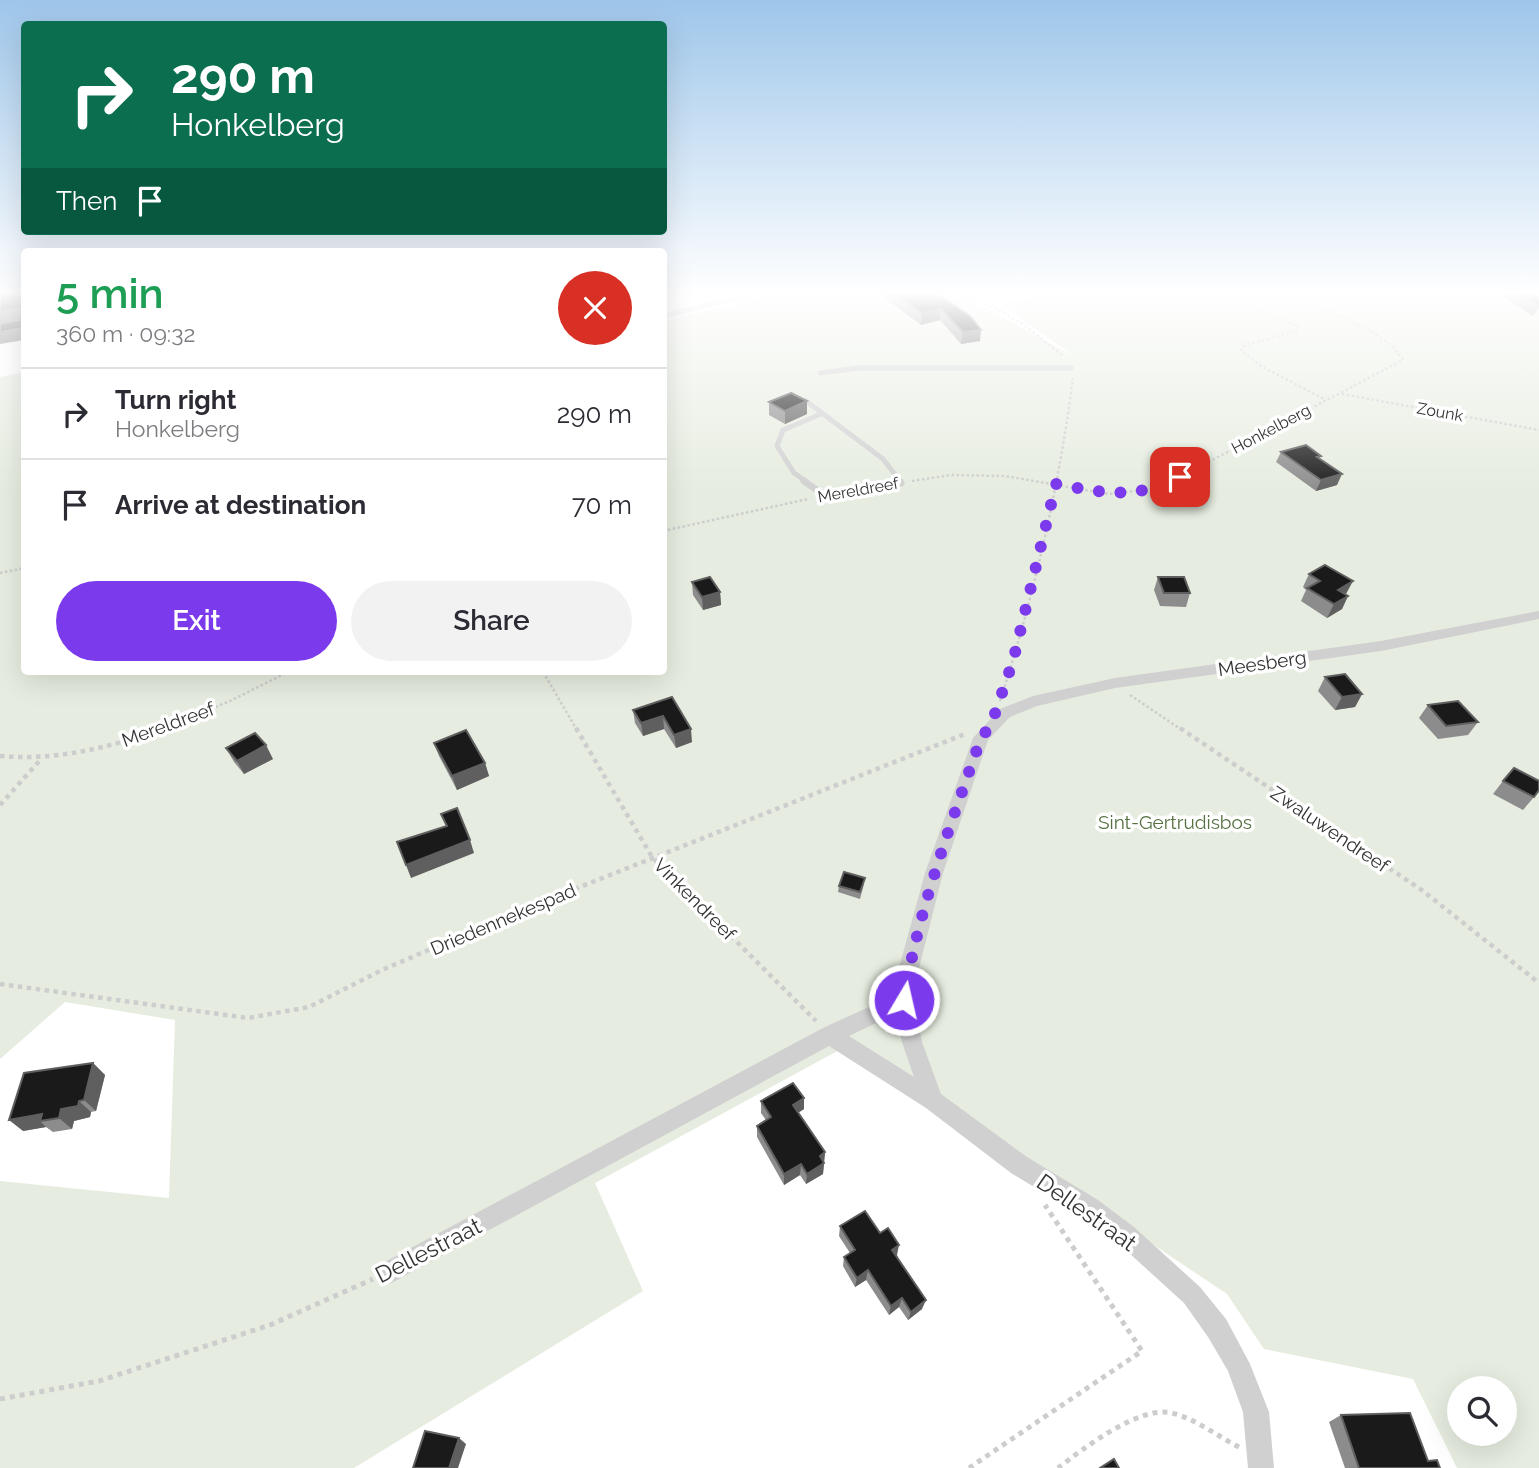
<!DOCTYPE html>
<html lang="en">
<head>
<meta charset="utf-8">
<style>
	body { margin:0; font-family:Raleway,sans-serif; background:#f2f2f3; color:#2b2b33; height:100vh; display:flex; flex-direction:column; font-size:26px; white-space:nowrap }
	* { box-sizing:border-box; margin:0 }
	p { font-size:23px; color:#7c7c81 }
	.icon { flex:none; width:38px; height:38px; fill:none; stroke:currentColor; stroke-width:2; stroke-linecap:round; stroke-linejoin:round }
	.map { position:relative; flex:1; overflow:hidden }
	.details { position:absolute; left:21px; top:248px; width:646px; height:427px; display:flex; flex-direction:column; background:#fff; border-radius:7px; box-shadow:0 7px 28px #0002 }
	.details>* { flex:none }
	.banner { position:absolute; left:21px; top:21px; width:646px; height:214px; border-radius:7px; box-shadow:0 7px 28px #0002; background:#0b6e4f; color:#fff; overflow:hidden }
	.controls { position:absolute; left:1447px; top:1376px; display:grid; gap:14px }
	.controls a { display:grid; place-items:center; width:70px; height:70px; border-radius:50%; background:#fff; box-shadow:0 7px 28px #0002; font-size:35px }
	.pin { position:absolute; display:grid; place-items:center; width:60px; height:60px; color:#fff; margin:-30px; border-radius:14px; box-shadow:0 4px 10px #0006 }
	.me { position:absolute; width:77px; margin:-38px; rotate:9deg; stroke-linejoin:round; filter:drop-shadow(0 0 5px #0008) }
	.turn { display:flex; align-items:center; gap:24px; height:147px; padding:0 35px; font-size:32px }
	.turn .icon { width:91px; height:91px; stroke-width:2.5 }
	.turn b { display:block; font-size:49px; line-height:60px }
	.then { display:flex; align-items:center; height:66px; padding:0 35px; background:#0003; gap:14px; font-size:26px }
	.round { display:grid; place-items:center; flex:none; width:74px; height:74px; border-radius:37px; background:#f2f2f3 }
	.headline { display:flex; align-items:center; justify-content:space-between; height:119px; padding:0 35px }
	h1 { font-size:42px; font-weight:600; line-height:52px; color:#1e9e55 }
	.button { display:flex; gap:14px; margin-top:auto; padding:14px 35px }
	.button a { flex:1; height:80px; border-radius:42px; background:#7c3aed; color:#fff; font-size:28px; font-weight:600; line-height:80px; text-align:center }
	.button a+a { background:#f2f2f3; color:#2b2b33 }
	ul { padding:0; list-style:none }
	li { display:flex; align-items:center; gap:21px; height:91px; padding:0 35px; border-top:2px solid #e1e1e2 }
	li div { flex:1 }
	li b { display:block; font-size:26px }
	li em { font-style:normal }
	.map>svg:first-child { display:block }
	.green { fill:#e6ecdf; fill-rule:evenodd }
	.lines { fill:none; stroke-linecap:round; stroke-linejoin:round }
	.path-far2 { stroke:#cdcdcd; stroke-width:2.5; stroke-dasharray:2.5 2.5; stroke-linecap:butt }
	.path-far1 { stroke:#cdcdcd; stroke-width:4.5; stroke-dasharray:4.5 4.5; stroke-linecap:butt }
	.path { stroke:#cdcdcd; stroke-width:5; stroke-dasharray:5 5; stroke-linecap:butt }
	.service-far1 { stroke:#d0d0d0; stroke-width:5 }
	.service { stroke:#d0d0d0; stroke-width:7 }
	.minor { fill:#d0d0d0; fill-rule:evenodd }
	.wall { fill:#8c8c8c }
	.shaded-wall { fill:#5f5f5f }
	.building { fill:#1a1a1a; stroke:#5f5f5f; stroke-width:2 }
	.route { stroke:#7c3aed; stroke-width:12; stroke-dasharray:0 21.6 }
	.labels { text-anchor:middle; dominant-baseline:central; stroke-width:7; stroke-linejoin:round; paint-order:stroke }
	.far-street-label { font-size:16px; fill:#333; stroke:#fff }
	.street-label { font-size:19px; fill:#333; stroke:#fff }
	.park-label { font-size:19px; fill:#56703f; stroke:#fff }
	.near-street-label { font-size:23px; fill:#333; stroke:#fff }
</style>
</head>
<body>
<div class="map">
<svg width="1539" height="1468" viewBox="0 0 1539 1468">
	<rect width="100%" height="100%" fill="#fff"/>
	<path class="green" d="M788,291h167l122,67 -77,-54 64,-13h475v1177h-82l-44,-89 -149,-30 -37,-55 -375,-251 -257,140 48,108 -289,177h-354v-287l169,17 6,-178 -110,-18 -65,57v-682l24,-5v300h639v-351zM1460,1388h45v45h-45z"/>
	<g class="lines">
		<g class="path-far2">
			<path d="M964,291l59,33 40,32"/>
			<path d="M1232,291l21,18 46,18 -4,5 -50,13 -4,5 20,16 65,34"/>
			<path d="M1342,394l197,36"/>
			<path d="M912,481l39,-6 54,1 104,18 50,-6 244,-128c-24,-39 -83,-40 -100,-69"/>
			<path d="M836,493l51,-8"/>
			<path d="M663,531l145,-32"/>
			<path d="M0,573l24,-5"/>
			<path d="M543,672l34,58"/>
			<path d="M1130,695l52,35"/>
			<path d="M1000,701c34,-105 59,-214 73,-323"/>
			<path d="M160,730l70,-29 58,-29"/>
		</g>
		<g class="path-far1">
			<path d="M576,728l76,129 164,164"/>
			<path d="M1180,728l243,163 116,92"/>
			<path d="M0,756c58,5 111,-9 165,-28"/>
			<path d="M0,805l42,-47"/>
			<path d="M0,984l248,34 61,-11 73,-37 135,-58 448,-178"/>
		</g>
		<g class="path">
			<path d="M0,1399l99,-18 171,-56 103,-46"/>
			<path d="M969,1468l173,-117 -97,-146"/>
			<path d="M1058,1468c25,-19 81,-63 114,-55 24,6 45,23 67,34"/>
		</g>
		<g class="service-far1">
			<path d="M820,373l39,-5h212"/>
			<path d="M806,401l77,58 18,23"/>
			<path d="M807,482l-13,-9 -17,-27 6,-16 38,-16"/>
		</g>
		<g class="service">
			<path d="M804,481l20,14"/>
			<path d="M899,481l2,2"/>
		</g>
		<g class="minor">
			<path d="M758,291h15l-110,28v-6z"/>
			<path d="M1539,611v8l-158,32 -266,37 -78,18 -27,11 -22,23 -45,133 -24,95 -5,32 8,42 19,52 86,63 71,43 36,27 66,60 26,32 24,45 19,48 5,56h-26l-5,-56 -15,-41 -20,-34 -24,-34 -66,-60 -36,-27 -71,-43 -85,-65 -97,-62 -432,234 -8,4 -8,-4 -4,-8 4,-8 442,-236 72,-33 4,-27 26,-95 48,-135 27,-29 33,-13 82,-18 266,-37zM897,1013l5,29 12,35 -65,-41z"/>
		</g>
	</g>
	<g class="wall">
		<path d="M882,291h51l47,50 -19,3 -21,-24 -19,5 -39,-29z"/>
		<path d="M1497,291h35l7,7v10l-6,8 -30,-19z"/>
		<path d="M769,402l38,12 -22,10 -16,-9z"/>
		<path d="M1281,452l39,7 17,26 -21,6 -40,-29z"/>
		<path d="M1309,574l39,22 -6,13 -15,9 -26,-17 5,-11 -3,-3z"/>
		<path d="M1158,577l32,16 -4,14 -26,-1 -6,-16z"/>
		<path d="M692,582l28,10 1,13 -18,5 -10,-15z"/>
		<path d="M1325,677l37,17 -7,13 -20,3 -17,-19z"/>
		<path d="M672,697l20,45 -16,6 -12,-19 -21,7 -8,-13 -2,-13z"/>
		<path d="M1428,705l50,17 -10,13 -30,4 -19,-21z"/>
		<path d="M434,743l51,20 4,13 -32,14 -18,-34z"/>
		<path d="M226,748l47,11 -29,15 -10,-12z"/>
		<path d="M1503,781l31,16 -11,13 -30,-16z"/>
		<path d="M864,884l-4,15 -22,-7 1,-6z"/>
		<path d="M93,1063l12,12 -9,36 -5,1 -1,5 -16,4 -2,8 -19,3 -7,-5 -23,4z"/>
		<path d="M761,1101l43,8 -6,4 27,39 -2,22 -17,10 -6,-9 -16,10 -27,-48v-11l9,-6 -5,-7z"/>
		<path d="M840,1226l40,7 17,22 25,54 -14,11 -9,-13 -10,8 -23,-35 -11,7 -12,-21 1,-9 6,-4 -11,-17z"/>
		<path d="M1341,1415l99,53h-95l-16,-46z"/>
	</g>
	<g class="shaded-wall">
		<path d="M20,308l4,11 -24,5v-12z"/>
		<path d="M941,309l-1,11 -19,5 1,-12z"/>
		<path d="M24,328v12l-24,4v-12z"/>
		<path d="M981,330l-1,11 -19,3 2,-12z"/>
		<path d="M807,401v13l-22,10v-13z"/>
		<path d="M1342,474l-5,11 -21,6 5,-11z"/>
		<path d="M1353,581l-7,13 -8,-4z"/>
		<path d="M720,592l1,13 -18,5 -1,-13z"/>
		<path d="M1348,596l-6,13 -15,9 7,-14z"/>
		<path d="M1362,694l-7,13 -20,3 7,-13z"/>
		<path d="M663,716l1,13 -21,7 -2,-13z"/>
		<path d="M691,729l1,13 -16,6 -2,-13z"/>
		<path d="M266,745l7,14 -29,15 -7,-13z"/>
		<path d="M485,763l4,13 -32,14 -5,-14z"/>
		<path d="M470,840l4,13 -63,25 -5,-13z"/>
		<path d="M93,1063l12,12 -9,36 -12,-11z"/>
		<path d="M804,1098v11l-11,7v-11z"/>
		<path d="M79,1101l12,11 -1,5 -16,4 -2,8 -13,-11 2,-9z"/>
		<path d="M42,1114l-2,7 6,6 -23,4 -14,-11z"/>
		<path d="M825,1152l-1,11 -4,-7z"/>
		<path d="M824,1163l-1,11 -17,10 1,-10z"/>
		<path d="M801,1164l-1,11 -16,10v-11z"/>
		<path d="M899,1245l-2,10 -7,5 2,-10z"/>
		<path d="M868,1270l-2,10 -11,7 2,-9z"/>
		<path d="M902,1298l-3,9 -10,8 2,-9z"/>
		<path d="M926,1300l-4,9 -14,11 3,-8z"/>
		<path d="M459,1438l7,6 -8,24h-9z"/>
	</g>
	<g class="building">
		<path d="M0,291h24v37l-24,4v-8l19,-4 1,-12 -20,4z"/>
		<path d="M891,291h42l37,25 11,14 -18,2 -22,-23 -19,4z"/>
		<path d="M1515,291h17l7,7v7z"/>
		<path d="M791,393l16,8 -22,10 -16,-9z"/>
		<path d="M1306,445l15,11 -4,1 25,17 -21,6 -40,-28z"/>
		<path d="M1325,565l28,16 -15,9 10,6 -14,8 -27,-16 13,-7 -11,-7z"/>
		<path d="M710,577l10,15 -18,5 -10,-15z"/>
		<path d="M1158,577h26l6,16h-26z"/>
		<path d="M1345,674l17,20 -20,3 -17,-20z"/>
		<path d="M672,697l19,32 -17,6 -11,-19 -22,7 -8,-13z"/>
		<path d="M1458,701l20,21 -32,4 -18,-21z"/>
		<path d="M466,730l19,33 -33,13 -18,-33z"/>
		<path d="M255,733l11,12 -29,16 -11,-13z"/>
		<path d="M1514,768l25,13v9l-5,7 -31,-16z"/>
		<path d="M457,808l13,32 -64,25 -9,-23 50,-16 -6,-12z"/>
		<path d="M844,872l21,6 -5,14 -21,-6z"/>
		<path d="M93,1063l-9,37 -5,1 -1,5 -17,3 -2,9 -19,3 2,-7 -33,6 15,-47z"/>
		<path d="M793,1083l11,15 -11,7 32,47 -5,4 4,7 -17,11 -6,-10 -17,10 -27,-48 14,-9 -10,-16z"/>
		<path d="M865,1211l15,22 8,-5 11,17 -7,5 34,50 -15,12 -9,-14 -11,8 -23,-36 -11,8 -13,-21 11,-7 -15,-24z"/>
		<path d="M1410,1413l18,48 9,-1 3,8h-81l-18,-53z"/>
		<path d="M425,1431l34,7 -10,30h-36z"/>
		<path d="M1114,1459l5,9h-19z"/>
	</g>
	<linearGradient id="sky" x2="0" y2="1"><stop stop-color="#9ec6ea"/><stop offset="0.59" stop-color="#fff"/><stop offset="1" stop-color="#fff" stop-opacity="0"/></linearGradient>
	<rect width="1539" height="496" fill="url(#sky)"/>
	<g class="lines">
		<path class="route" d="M904,1000c14,-90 47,-176 77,-262l10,-13 22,-64 43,-177c47,9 79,16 124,-7"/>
	</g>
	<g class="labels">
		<g class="far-street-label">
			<text transform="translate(1440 412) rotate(10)">Zounk</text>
			<text transform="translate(1271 429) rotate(-28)">Honkelberg</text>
			<text transform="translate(858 490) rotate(-10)">Mereldreef</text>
		</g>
		<g class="street-label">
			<text transform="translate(1262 663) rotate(-8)">Meesberg</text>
			<text transform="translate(168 724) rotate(-20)">Mereldreef</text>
			<text transform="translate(1330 829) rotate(34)">Zwaluwendreef</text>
			<text transform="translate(695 899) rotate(45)">Vinkendreef</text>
			<text transform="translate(503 919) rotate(-23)">Driedennekespad</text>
		</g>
		<g class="park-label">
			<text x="1175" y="822">Sint-Gertrudisbos</text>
		</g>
		<g class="near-street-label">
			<text transform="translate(1087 1212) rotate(35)">Dellestraat</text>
			<text transform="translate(428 1250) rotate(-27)">Dellestraat</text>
		</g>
	</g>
</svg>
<div class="controls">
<a><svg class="icon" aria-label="search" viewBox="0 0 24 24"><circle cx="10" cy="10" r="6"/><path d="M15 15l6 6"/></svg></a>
</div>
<div class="pin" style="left:1180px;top:477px;background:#d93025"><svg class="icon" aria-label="arrive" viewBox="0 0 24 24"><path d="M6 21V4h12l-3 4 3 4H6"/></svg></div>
<svg class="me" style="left:904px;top:1000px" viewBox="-20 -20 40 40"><circle r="17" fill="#7c3aed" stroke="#fff" stroke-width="3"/><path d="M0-11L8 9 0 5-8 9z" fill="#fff"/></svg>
<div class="banner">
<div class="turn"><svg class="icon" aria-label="right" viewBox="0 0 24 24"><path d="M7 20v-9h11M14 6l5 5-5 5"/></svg><div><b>290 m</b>Honkelberg</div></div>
<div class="then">Then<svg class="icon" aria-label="arrive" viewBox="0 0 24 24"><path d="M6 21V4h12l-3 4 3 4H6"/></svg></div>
</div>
<section class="details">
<div class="headline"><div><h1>5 min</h1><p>360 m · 09:32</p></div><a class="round" style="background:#d93025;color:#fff"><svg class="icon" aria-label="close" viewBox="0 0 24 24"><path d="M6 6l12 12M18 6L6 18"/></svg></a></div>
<ul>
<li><svg class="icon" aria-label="right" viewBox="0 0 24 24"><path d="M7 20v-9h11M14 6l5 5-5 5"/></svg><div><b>Turn right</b><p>Honkelberg</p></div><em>290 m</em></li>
<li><svg class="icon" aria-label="arrive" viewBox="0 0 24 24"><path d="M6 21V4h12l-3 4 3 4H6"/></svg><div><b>Arrive at destination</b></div><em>70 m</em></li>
</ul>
<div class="button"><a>Exit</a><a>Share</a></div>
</section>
</div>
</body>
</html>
